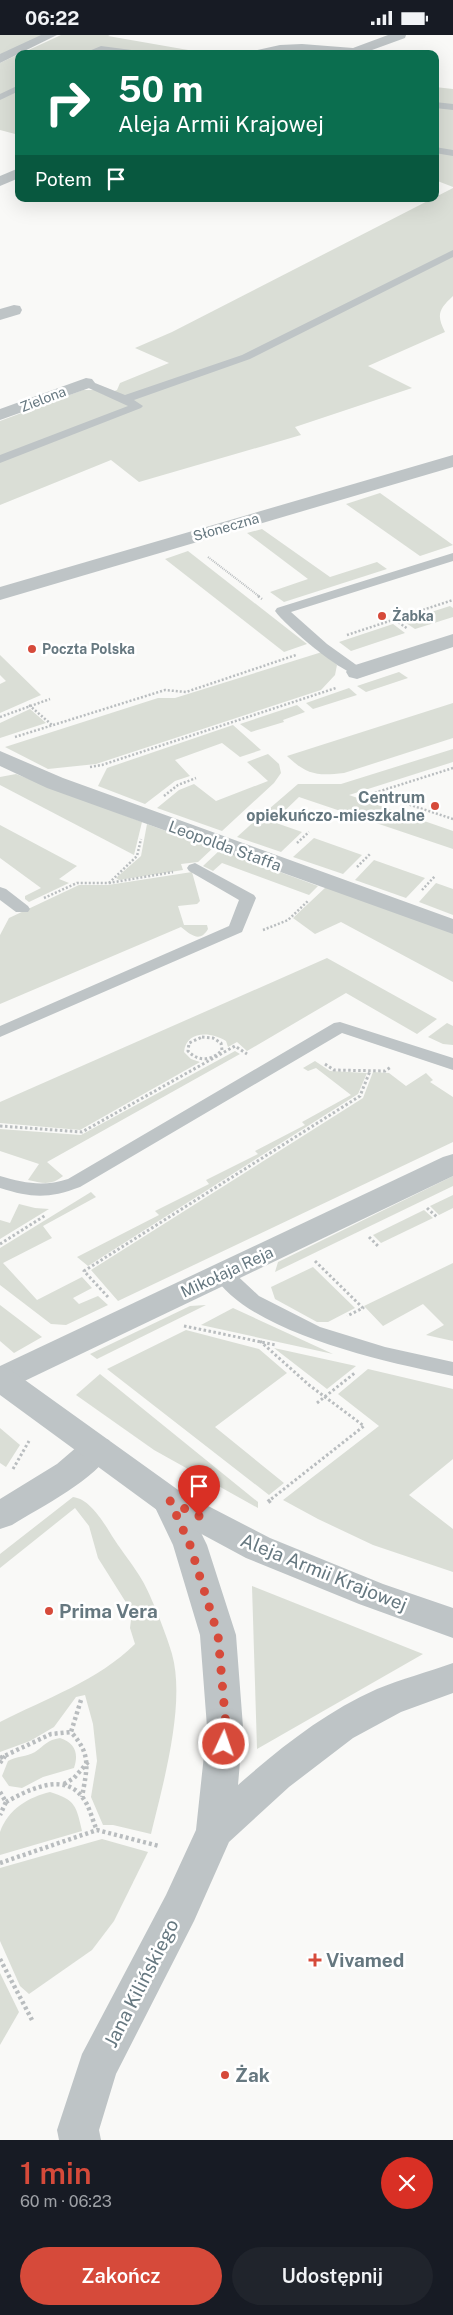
<!DOCTYPE html>
<html lang="pl">
<head>
<meta charset="utf-8">
<style>
	body { margin:0; font-family:"Public Sans",sans-serif; background:#20242c; color:#f1f3f6; height:100vh; display:flex; flex-direction:column; font-size:19px; white-space:nowrap }
	* { box-sizing:border-box; margin:0 }
	p { font-size:16px; color:#9ea1a6 }
	.icon { flex:none; width:28px; height:28px; fill:none; stroke:currentColor; stroke-width:2; stroke-linecap:round; stroke-linejoin:round }
	.map { position:relative; height:2105px; overflow:hidden }
	.sheet { display:flex; flex-direction:column; background:#171b24; flex:1 }
	.sheet>* { flex:none }
	.banner { position:absolute; left:15px; top:15px; width:424px; height:152px; border-radius:10px; box-shadow:0 5px 20px #0002; background:#0b6e4f; color:#fff; overflow:hidden }
	.pin { position:absolute; display:grid; place-items:center; width:42px; height:42px; color:#fff; margin:-51px -21px; border-radius:50% 50% 50% 0; rotate:-45deg; box-shadow:0 0 5px #0007 }
	.pin .icon { rotate:45deg }
	.me { position:absolute; width:55px; margin:-28px; rotate:3deg; stroke-linejoin:round; filter:drop-shadow(0 0 4px #0008) }
	.turn { display:flex; align-items:center; gap:18px; height:105px; padding:0 20px; font-size:22px }
	.turn .icon { width:65px; height:65px; stroke-width:2.5 }
	.turn b { display:block; font-size:35px; line-height:42px }
	.then { display:flex; align-items:center; height:48px; padding:0 20px; background:#0003; gap:10px; font-size:19px }
	.round { display:grid; place-items:center; flex:none; width:52px; height:52px; border-radius:26px; background:#20242c }
	.summary { display:flex; align-items:center; justify-content:space-between; height:85px; padding:0 20px }
	h1 { font-size:30px; font-weight:600; line-height:38px; color:#d64a3a }
	.cta { display:flex; gap:10px; margin-top:auto; padding:10px 20px }
	.cta a { flex:1; height:58px; border-radius:30px; background:#d64a3a; color:#fff; font-size:20px; font-weight:600; line-height:58px; text-align:center }
	.cta a+a { background:#20242c; color:#f1f3f6 }
	.status { display:flex; justify-content:space-between; align-items:center; height:35px; padding:0 25px; background:#171b24; direction:ltr }
	.status svg { height:14px; fill:currentColor }
	.map>svg:first-child { display:block }
	.green { fill:#daded6 }
	.lines { fill:none; stroke-linecap:round; stroke-linejoin:round }
	.path-far3 { stroke:#b9bdbf; stroke-width:2; stroke-dasharray:1 1; stroke-linecap:butt }
	.path-far2 { stroke:#b9bdbf; stroke-width:2.5; stroke-dasharray:2 2; stroke-linecap:butt }
	.path-far1 { stroke:#b9bdbf; stroke-width:3; stroke-dasharray:2.5 2.5; stroke-linecap:butt }
	.path { stroke:#b9bdbf; stroke-width:4.5; stroke-dasharray:3 3; stroke-linecap:butt }
	.service { fill:#bec4c6; fill-rule:evenodd }
	.pedestrian { fill:#bec4c6; fill-rule:evenodd }
	.minor { fill:#bec4c6; fill-rule:evenodd }
	.tertiary { fill:#bec4c6; fill-rule:evenodd }
	.route { stroke:#d64a3a; stroke-width:9; stroke-dasharray:0 16.2 }
	.poi-dot { fill:#d64a3a; stroke:#fff; stroke-width:2 }
	.labels { text-anchor:middle; dominant-baseline:central; stroke-width:5; stroke-linejoin:round; paint-order:stroke }
	.far-street-label { font-size:14px; fill:#667880; stroke:#fff }
	.far-poi-label { font-size:14px; font-weight:bold; fill:#667880; stroke:#fff; text-anchor:start }
	.poi-label { font-size:16px; font-weight:bold; fill:#667880; stroke:#fff; text-anchor:end }
	.street-label { font-size:16px; fill:#667880; stroke:#fff }
	.near-street-label { font-size:19px; fill:#667880; stroke:#fff }
	.near-poi-label { font-size:19px; font-weight:bold; fill:#667880; stroke:#fff; text-anchor:start }
</style>
</head>
<body>
<div class="status"><b>06:22</b><svg viewBox="0 0 49 12"><path d="M0 12V9h3v3zM5 12V6h3v6zM10 12V3h3v9zM15 12V0h3v12zM26 1h20v11H26zM47 4h2v5h-2z"/></svg></div>
<div class="map">
<svg width="453" height="2105" viewBox="0 0 453 2105">
	<rect width="100%" height="100%" fill="#f9f9f7"/>
	<g class="green">
		<path d="M0,0h47l-47,21z"/>
		<path d="M61,0h49l-2,1 103,18h-191z"/>
		<path d="M19,19v81l-19,-5v-67z"/>
		<path d="M435,52l18,2v98l-18,-7z"/>
		<path d="M453,153v108c-14,13 -17,19 -8,36l-77,34 44,22 -117,39 6,8 -162,47 -28,-22 -111,45v-84l83,-31h12l10,5 12,-5 3,-7 49,-20 -34,-15 37,-16z"/>
		<path d="M380,458l73,52 -33,11 -74,-52z"/>
		<path d="M262,494l68,48 47,-15 10,7 -103,33 -14,-10 38,-13 -61,-46z"/>
		<path d="M188,516l119,93 -23,8 -119,-93z"/>
		<path d="M450,571l3,2v9l-38,12 -12,-8z"/>
		<path d="M393,589l12,9 -54,18 -12,-9z"/>
		<path d="M322,617l15,13 -2,10 -14,15 -225,74 -48,5 -43,-22 153,-49h17z"/>
		<path d="M0,620l41,40 -41,18v-29l6,-3 -6,-6z"/>
		<path d="M399,637l9,6 -42,14 -9,-6z"/>
		<path d="M349,653l8,7 -44,14 -7,-6z"/>
		<path d="M453,668v35l-109,35c-27,3 -37,2 -57,-17z"/>
		<path d="M297,670l8,7 -22,8 1,2 -33,10 -11,-8z"/>
		<path d="M30,674l16,14 -46,15v-15z"/>
		<path d="M233,690l28,25 -21,7 -18,-14 -47,17 15,16 -15,5 -30,23 -47,-18 9,-18z"/>
		<path d="M453,714v13l-104,33 104,36v18l-154,-52 -24,23 -13,-5 36,-31h43z"/>
		<path d="M268,719l11,10 2,9 -7,10 -52,48 -65,-23 22,-18 15,-6 22,17 52,-20 -21,-19z"/>
		<path d="M16,739l126,48 -8,33 -134,-70v-8z"/>
		<path d="M259,782l43,15 -21,20 -44,-15z"/>
		<path d="M147,789l66,24 -15,14 -17,2 2,6 -64,10 -3,-2 25,-22z"/>
		<path d="M0,790l77,41 -18,13 10,4 -40,19 -4,-3v-3l16,-8 -41,-30z"/>
		<path d="M314,803l48,17 -19,19 -50,-17z"/>
		<path d="M220,815l98,36 -9,9 -87,-32 -9,8 -10,-5z"/>
		<path d="M374,825l51,18 -19,20 -51,-18z"/>
		<path d="M192,837l8,29 -3,3 -19,2 6,19h23l1,4c-8,14 -17,6 -27,-2l-181,77v-69l9,-17 70,-33h29z"/>
		<path d="M436,848l17,6v26l-34,-13z"/>
		<path d="M326,852l127,45v50l-112,-60 -26,12 -22,-16z"/>
		<path d="M327,923l110,61 -20,15 -71,-41 -99,58 -10,-9 -9,5 -2,-6c-16,-10 -40,-10 -42,11l7,7 9,3 -120,68 -80,-7v-21z"/>
		<path d="M447,988l6,3v19l-10,-1 -15,-7z"/>
		<path d="M235,1016l5,3 -193,108 16,14c-12,10 -21,7 -35,4l11,-16 -39,-13v-22l81,6z"/>
		<path d="M315,1026l15,10 37,2 -9,21 -270,172 -11,-9 82,-42 -4,-4 54,-27 -3,-4 52,-26 -3,-3 50,-26 -3,-3 49,-27 -35,-27 -8,3 -5,-3z"/>
		<path d="M373,1037l16,1 17,13 20,-13 7,7 -3,2 23,15v45l-335,159 -27,-31 272,-172z"/>
		<path d="M453,1141v10l-178,86 3,-10z"/>
		<path d="M91,1157l5,5 -53,29 9,12 -49,25 34,37 45,-23 10,11 -19,10 6,6 19,-8 10,9 -42,20 -15,-1 -51,-39v-37z"/>
		<path d="M453,1160v13l-14,7 -9,-9z"/>
		<path d="M19,1169l16,4 14,1 -49,30v-19l10,3z"/>
		<path d="M424,1175l9,8 -52,25 -8,-8z"/>
		<path d="M453,1228v78l-27,-6 18,-10 -21,-21 -40,22 -19,-20z"/>
		<path d="M313,1232l42,41 -27,14h-11l-42,-23 -4,-12z"/>
		<path d="M0,1270l42,32 -28,16 -14,-12z"/>
		<path d="M206,1270l-109,54 -7,-5 100,-48z"/>
		<path d="M233,1273l100,46 -132,-29z"/>
		<path d="M186,1295l73,19 28,24 -72,54 69,56 -15,12 -162,-126z"/>
		<path d="M274,1313l82,18 -29,23z"/>
		<path d="M368,1334l85,20v70l-44,36 44,34v43l-80,-27 -55,-26 -35,-19 96,-74 -41,-32z"/>
		<path d="M100,1339l158,128v6l-104,-58 -78,-55z"/>
		<path d="M0,1393l20,17 -14,22 -6,-4z"/>
		<path d="M73,1462c18,2 32,28 41,42 9,14 20,27 28,41 9,15 25,56 30,74 14,50 -9,130 -21,180l-38,-9h-10l-12,-28 6,-36 -4,-37 -8,-29 -9,2 -22,30 -24,14 -30,11v-30c45,-23 99,-42 135,-78l-5,-16 2,-16 -34,-54 -9,-32 -14,-18 -75,60v-14z"/>
		<path d="M252,1551l171,68 -166,95z"/>
		<path d="M60,1703c15,5 19,15 14,30l-31,9 -21,11 -13,-2 -7,-10 6,-15c8,-5 19,-4 27,-9 10,-7 12,-12 25,-14z"/>
		<path d="M50,1757c26,8 26,14 32,39l-82,24c0,-7 0,-17 0,-23 8,-23 29,-35 50,-40z"/>
		<path d="M102,1804l46,13 -34,69 -22,29 -63,44 -9,-8 -20,-45v-73z"/>
		<path d="M0,1938l19,39 -19,33z"/>
	</g>
	<g class="lines">
		<path class="path-far3" d="M208,522l52,40"/>
		<g class="path-far2">
			<path d="M258,561l4,3"/>
			<path d="M395,585l13,9"/>
			<path d="M347,600l106,-35"/>
			<path d="M29,670l23,20"/>
			<path d="M0,682l50,-18"/>
			<path d="M15,702l150,-47 21,2 110,-37"/>
			<path d="M90,732l12,-2 234,-77"/>
			<path d="M453,733l-79,25 79,26"/>
			<path d="M164,761l14,-11 18,-7"/>
			<path d="M297,808l12,-11"/>
			<path d="M357,832l14,-14"/>
			<path d="M109,848l28,-27 4,-17"/>
			<path d="M422,855l13,-14"/>
			<path d="M44,863l33,-15h32l64,-11"/>
			<path d="M263,895l25,-10 21,-20"/>
		</g>
		<g class="path-far1">
			<path d="M202,1002l11,1 8,5 1,7c-10,11 -24,12 -34,1l1,-8z"/>
			<path d="M325,1029l9,6 51,1 6,-4"/>
			<path d="M0,1091l82,6 153,-86 12,8"/>
			<path d="M427,1173l11,10"/>
			<path d="M369,1202l10,10"/>
			<path d="M0,1209l46,-29"/>
			<path d="M315,1226l48,47 -16,8"/>
			<path d="M108,1262l-24,-26 276,-175 10,-25"/>
			<path d="M184,1291l92,19"/>
			<path d="M260,1306l49,44 55,41 -94,74"/>
			<path d="M317,1368l39,-31"/>
			<path d="M13,1434l16,-28"/>
		</g>
		<g class="path">
			<path d="M268,1467l4,-3"/>
			<path d="M81,1665l-10,32c21,23 16,36 11,65"/>
			<path d="M0,1723l51,-24 20,-2"/>
			<path d="M0,1728l5,-7"/>
			<path d="M64,1749l10,-6 14,-16"/>
			<path d="M0,1757l6,10 -6,13"/>
			<path d="M6,1767c22,-12 58,-31 77,-4 7,9 9,22 14,32"/>
			<path d="M0,1828l97,-33 62,16"/>
			<path d="M0,1924l32,61"/>
		</g>
		<g class="service">
			<path d="M101,11l38,5 4,3h-21l-20,-3 -8,3h-12z"/>
			<path d="M19,50v6l-19,9v-6z"/>
			<path d="M435,67l18,2v6l-18,-2z"/>
			<path d="M435,112l18,3v6l-18,-3z"/>
			<path d="M453,215v7l-203,102 -116,41 9,6 -2,2 -141,55v-8l128,-49 -46,-21 -2,-2 2,-2h8l35,14 117,-40z"/>
			<path d="M453,518v8l-162,51 36,32 35,25 2,3 -2,3c-15,4 -77,-50 -87,-64l2,-3z"/>
			<path d="M195,828l59,32 2,3 -14,34 -242,105v-11l229,-100 10,-26 -50,-29 -2,-3 2,-3z"/>
			<path d="M0,852l6,2 22,17 2,3 -2,3h-12l-16,-12z"/>
			<path d="M340,987l113,36v12l-111,-37 -262,154c-32,12 -48,11 -80,1v-12c24,7 43,11 68,3l266,-156z"/>
			<path d="M223,1232l7,2 29,27 61,31 65,20 68,15v14c-63,-13 -206,-43 -240,-102l3,-5z"/>
		</g>
		<g class="pedestrian">
			<path d="M41,0h16l-57,28v-9z"/>
			<path d="M0,716l63,27 390,141v15l-406,-146 -47,-22z"/>
		</g>
		<g class="minor">
			<path d="M388,0h18l-1,3 -44,16 -59,-2 -50,2 1,-3 27,-6 22,-1 51,4z"/>
			<path d="M19,133v10l-19,8v-10z"/>
			<path d="M14,270l6,1 2,4 -2,4 -20,6v-11z"/>
			<path d="M86,343l6,1 3,4 -3,4 -92,33v-11z"/>
			<path d="M453,420v12l-453,133v-13z"/>
			<path d="M453,599v13l-96,32 -8,-2 -3,-5 3,-5z"/>
			<path d="M453,1119v22l-441,211 -12,4v-25l443,-209z"/>
			<path d="M97,1401l12,4 4,9c-16,30 -72,58 -101,76l-12,4v-30l57,-35 28,-24z"/>
			<path d="M169,1453l12,4 26,53 29,90 7,92 -5,58c42,-37 87,-73 139,-96 24,-10 51,-17 76,-26v30l-52,19 -48,26 -64,49 -60,55 -35,79 -78,153 -17,56 2,10h-42l-2,-10 25,-76 84,-159 30,-65 11,-103 -7,-92 -27,-90 -21,-44 5,-9z"/>
		</g>
		<path class="tertiary" d="M0,1331l11,4 170,122 89,46 113,46 70,24v30l-94,-34 -113,-46 -89,-48 -157,-115z"/>
	</g>
	<g class="lines">
		<path class="route" d="M199,1481l-29,-15 20,44 28,90 8,92 -2,17"/>
	</g>
	<g class="poi-dot">
		<circle cx="382" cy="581" r="5"/>
		<circle cx="32" cy="614" r="5"/>
		<circle cx="435" cy="771" r="5"/>
		<circle cx="49" cy="1576" r="5"/>
		<path d="M312.5 1917.5h5v5h5v5h-5v5h-5v-5h-5v-5h5z"/>
		<circle cx="225" cy="2040" r="5"/>
	</g>
	<g class="labels">
		<g class="far-street-label">
			<text transform="translate(43 364) rotate(-21)">Zielona</text>
			<text transform="translate(226 492) rotate(-16)">Słoneczna</text>
		</g>
		<g class="far-poi-label">
			<text x="392" y="581">Żabka</text>
			<text x="42" y="614">Poczta Polska</text>
		</g>
		<g class="poi-label">
			<text x="425" y="762">Centrum<tspan x="425" dy="18">opiekuńczo-mieszkalne</tspan></text>
		</g>
		<g class="street-label">
			<text transform="translate(225 811) rotate(20)">Leopolda Staffa</text>
			<text transform="translate(227 1237) rotate(-25)">Mikołaja Reja</text>
		</g>
		<g class="near-street-label">
			<text transform="translate(324 1537) rotate(22)">Aleja Armii Krajowej</text>
			<text transform="translate(141 1948) rotate(-63)">Jana Kilińskiego</text>
		</g>
		<g class="near-poi-label">
			<text x="59" y="1576">Prima Vera</text>
			<text x="326" y="1925">Vivamed</text>
			<text x="235" y="2040">Żak</text>
		</g>
	</g>
</svg>
<div class="pin" style="left:199px;top:1481px;background:#d93025"><svg class="icon" aria-label="arrive" viewBox="0 0 24 24"><path d="M6 21V4h12l-3 4 3 4H6"/></svg></div>
<svg class="me" style="left:224px;top:1709px" viewBox="-20 -20 40 40"><circle r="17" fill="#d64a3a" stroke="#fff" stroke-width="3"/><path d="M0-11L8 9 0 5-8 9z" fill="#fff"/></svg>
<div class="banner">
<div class="turn"><svg class="icon" aria-label="right" viewBox="0 0 24 24"><path d="M7 20v-9h11M14 6l5 5-5 5"/></svg><div><b>50 m</b>Aleja Armii Krajowej</div></div>
<div class="then">Potem<svg class="icon" aria-label="arrive" viewBox="0 0 24 24"><path d="M6 21V4h12l-3 4 3 4H6"/></svg></div>
</div>
</div>
<section class="sheet">
<div class="summary"><div><h1>1 min</h1><p>60 m · 06:23</p></div><a class="round" style="background:#d93025;color:#fff"><svg class="icon" aria-label="close" viewBox="0 0 24 24"><path d="M6 6l12 12M18 6L6 18"/></svg></a></div>
<div class="cta"><a>Zakończ</a><a>Udostępnij</a></div>
</section>
</body>
</html>
